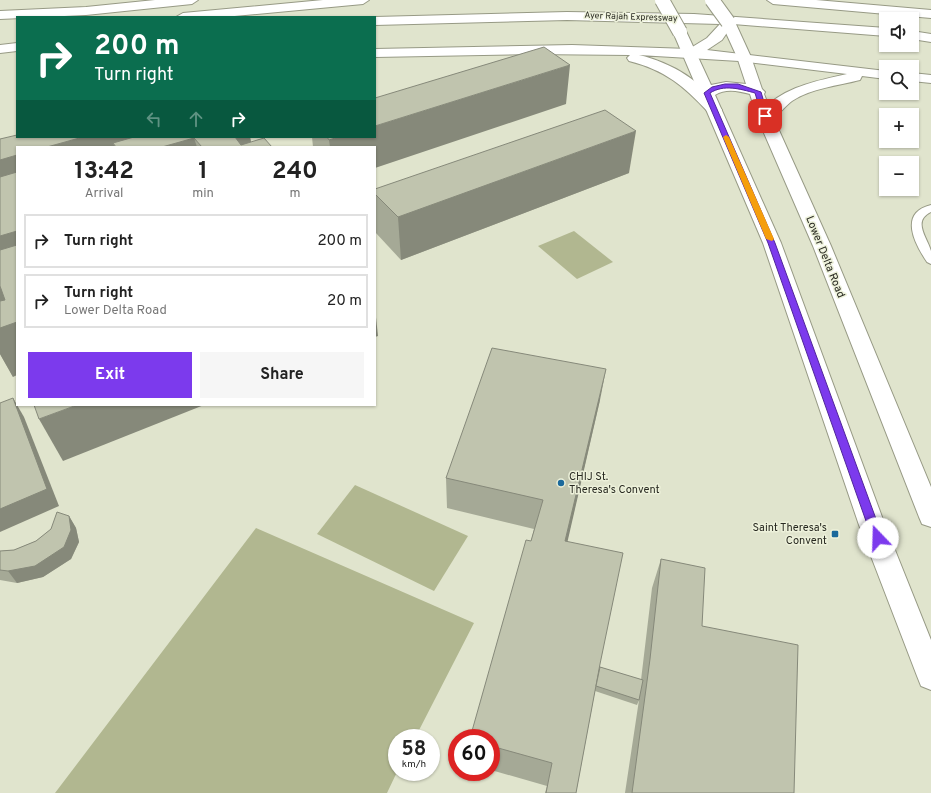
<!DOCTYPE html>
<html lang="en">
<head>
<meta charset="utf-8">
<style>
	body { margin:0; font-family:Overpass,sans-serif; background:#f6f6f6; color:#222; height:100vh; display:flex; flex-direction:column; font-size:15px; white-space:nowrap }
	* { box-sizing:border-box; margin:0 }
	p { font-size:13px; color:#767676 }
	.icon { flex:none; width:22px; height:22px; fill:none; stroke:currentColor; stroke-width:2; stroke-linecap:round; stroke-linejoin:round }
	.map { position:relative; flex:1; overflow:hidden }
	.details { position:absolute; left:16px; top:146px; width:360px; height:260px; display:flex; flex-direction:column; background:#fff; border-radius:0px; box-shadow:0 1px 3px #0004 }
	.details>* { flex:none }
	.guide { position:absolute; left:16px; top:16px; width:360px; height:122px; border-radius:0px; box-shadow:0 1px 3px #0004; background:#0b6e4f; color:#fff; overflow:hidden }
	.controls { position:absolute; left:879px; top:12px; display:grid; gap:8px }
	.controls a { display:grid; place-items:center; width:40px; height:40px; border-radius:0px; background:#fff; box-shadow:0 1px 3px #0004; font-size:20px }
	.speed { position:absolute; left:388px; top:729px; display:flex; gap:8px; font-size:20px; font-weight:700; text-align:center }
	.speed>* { display:grid; place-content:center; width:52px; height:52px; border-radius:50%; background:#fff; box-shadow:0 1px 3px #0004; line-height:1 }
	.speed small { font-size:10px; font-weight:400 }
	.speed .limit { border:6px solid #d22; background:#fff; color:#111 }
	.pin { position:absolute; display:grid; place-items:center; width:34px; height:34px; color:#fff; margin:-17px; border-radius:8px; box-shadow:0 2px 6px #0006 }
	.me { position:absolute; width:44px; margin:-22px; rotate:339deg; stroke-linejoin:round; filter:drop-shadow(0 0 3px #0008) }
	.turn { display:flex; align-items:center; gap:14px; height:84px; padding:0 12px; font-size:18px }
	.turn .icon { width:52px; height:52px; stroke-width:2.5 }
	.turn b { display:block; font-size:28px; line-height:34px }
	.lanes { display:flex; align-items:center; height:38px; padding:0 12px; background:#0003; justify-content:center; gap:20px; direction:ltr }
	.lanes .off { opacity:.35 }
	.eta { display:flex; justify-content:space-evenly; align-items:center; height:68px; text-align:center }
	.eta b { font-size:24px; font-weight:700; line-height:28px }
	.cta { display:flex; gap:8px; margin-top:auto; padding:8px 12px }
	.cta a { flex:1; height:46px; border-radius:0px; background:#7c3aed; color:#fff; font-size:16px; font-weight:700; line-height:46px; text-align:center }
	.cta a+a { background:#f6f6f6; color:#222 }
	ul { padding:0; list-style:none }
	li { display:flex; align-items:center; gap:12px; height:54px; margin:0 8px 6px; padding:0 4px; border:2px solid #e0e0e0; border-radius:0px }
	li div { flex:1 }
	li b { display:block; font-size:15px }
	li em { font-style:normal }
	.map>svg:first-child { display:block }
	.green { fill:#b1b790 }
	.lines { fill:none; stroke-linecap:round; stroke-linejoin:round }
	.service-casing { stroke:#979a85; stroke-width:2 }
	.primary-casing { stroke:#979a85; stroke-width:2 }
	.motorway-casing { stroke:#979a85; stroke-width:2 }
	.service { fill:#fff; fill-rule:evenodd }
	.primary { fill:#fff; fill-rule:evenodd }
	.motorway { fill:#fff; fill-rule:evenodd }
	.primary-bridge-casing { stroke:#979a85; stroke-width:16; stroke-linecap:butt }
	.primary-bridge { stroke:#fff; stroke-width:14 }
	.wall { fill:#a5a996 }
	.shaded-wall { fill:#86897a }
	.building { fill:#c0c4ae; stroke:#86897a }
	.route { fill:#7c3aed; stroke:#51269a }
	.slow { fill:#f59e0b }
	.poi-dot { fill:#1b699b; stroke:#edf1da; stroke-width:1.5 }
	.labels { text-anchor:middle; dominant-baseline:central; stroke-width:3; stroke-linejoin:round; paint-order:stroke }
	.far-street-label { font-size:9px; fill:#282921; stroke:#edf1da }
	.street-label { font-size:11px; fill:#282921; stroke:#edf1da }
	.poi-label { font-size:11px; fill:#282921; stroke:#edf1da; text-anchor:start }
</style>
</head>
<body>
<div class="map">
<svg width="931" height="793" viewBox="0 0 931 793">
	<rect width="100%" height="100%" fill="#e0e4cd"/>
	<g class="green">
		<path d="M574,231l39,31 -36,17 -39,-33z"/>
		<path d="M355,485l113,51 -34,55 -117,-57z"/>
		<path d="M256,528l218,95 -59,115h-18v34l-10,21h-332z"/>
	</g>
	<g class="lines">
		<defs>
			<path id="service" d="M931,205v7c-19,9 -4,25 0,39 0,3 0,9 0,13l-4,-2c-12,-18 -29,-49 4,-57z"/>
			<path id="primary" d="M728,18l5,1 2,3 16,35 11,32 3,3 -1,2 9,23 58,129 100,241v40l-9,-3 -3,-7 -106,-271 -56,-129 -7,-23c-12,-3 -24,-6 -35,1l66,148 104,282 46,115v50l-10,-4 -4,-10 -58,-151 -96,-282 -90,-211 2,-3h10l26,56 15,-3 20,2 -9,-27 -16,-35 2,-3z"/>
			<g id="motorway">
				<path d="M155,0h43l-6,4 -106,11 -86,4v-8l86,-4z"/>
				<path d="M323,0h46l-6,4 -139,13h-48l7,-4z"/>
				<path d="M767,0h49l115,10v8l-158,-14z"/>
				<path d="M567,12l127,2 192,14v8l-153,-12 -11,16 -15,10 179,21v8l-24,-3 -2,4c-23,6 -48,8 -68,21 -10,7 -18,23 -32,19l-3,-3c21,-29 58,-36 90,-43l-108,-13 -100,-6c33,8 63,26 83,55l-3,3h-10c-25,-27 -44,-43 -80,-52l-2,-3 3,-3 -98,-1 -157,3v-8l197,-4 117,4 18,-11 13,-14 -153,-4 -192,5v-8z"/>
				<path d="M912,31l19,3v8l-19,-3z"/>
				<path d="M17,43v8l-17,2v-8z"/>
				<path d="M912,73l19,2v8l-19,-2z"/>
			</g>
		</defs>
		<use href="#service" class="service-casing"/>
		<use href="#primary" class="primary-casing"/>
		<use href="#motorway" class="motorway-casing"/>
		<use href="#service" class="service"/>
		<use href="#primary" class="primary"/>
		<use href="#motorway" class="motorway"/>
		<defs>
			<g id="primary-bridge">
				<path d="M662,0l18,32"/>
				<path d="M712,0l16,22"/>
			</g>
		</defs>
		<use href="#primary-bridge" class="primary-bridge-casing"/>
		<use href="#primary-bridge" class="primary-bridge"/>
	</g>
	<g class="wall">
		<path d="M566,104l-191,43h-62l-1,-10h63z"/>
		<path d="M17,137h233l1,5 21,5h-255l-4,230 -13,-23v-215z"/>
		<path d="M629,173l-228,87 -26,-28v-43z"/>
		<path d="M600,400l-33,141 33,126 41,13 11,-92 9,-29 41,67 92,167h-169l14,-93 -2,5 -42,-14 -19,102h-31l2,-7 -56,-16v-32l40,-197 3,-12 -87,-21 -1,-30z"/>
		<path d="M69,516l7,12 3,14 -8,17 -28,18 -26,6 -17,-3v-29l14,-1 22,-9z"/>
	</g>
	<g class="shaded-wall">
		<path d="M570,65l-4,39 -191,64v-21h-45l-1,-7 9,-3h37v-11z"/>
		<path d="M636,131l-7,42 -228,87 -3,-43z"/>
		<path d="M83,137h89l-59,6 2,4h-68z"/>
		<path d="M229,137h21l2,10h-20z"/>
		<path d="M194,138l3,9h-35z"/>
		<path d="M17,155v27l-17,5v-27z"/>
		<path d="M17,231v37l-17,5v-37z"/>
		<path d="M0,283l17,32v60l-4,2 -13,-23z"/>
		<path d="M375,308l3,28 -3,1z"/>
		<path d="M606,369l-6,31 -39,170 4,-29z"/>
		<path d="M13,398l11,19 35,89 -59,26v-23z"/>
		<path d="M77,405h127l-141,56 -24,-42z"/>
		<path d="M69,516l7,12 3,14 -8,17 -28,18 -26,6 -9,-12z"/>
	</g>
	<g class="building">
		<path d="M544,47l26,18 -195,61v-28z"/>
		<path d="M605,110l31,21 -238,86 -23,-23v-5z"/>
		<path d="M17,135v2h66l-36,10h-30v8l-17,5v-21z"/>
		<path d="M134,137h101l6,8 23,-7 8,9h-70l-8,-9 -32,9h-46l-3,-4z"/>
		<path d="M327,137h11l-9,3z"/>
		<path d="M17,172v59l-17,5v-59z"/>
		<path d="M17,245v77l-17,6v-27l5,-1 -5,-14v-36z"/>
		<path d="M492,348l114,21 -41,172 58,12 -23,111 -24,129h-30l6,-30 -61,-17v-8h-21l56,-198 5,1 12,-41 -97,-22z"/>
		<path d="M13,398l34,91 -47,20v-106z"/>
		<path d="M34,405h43l-38,14z"/>
		<path d="M57,512l12,4 2,14 -7,17 -29,19 -27,5 -8,-1v-19l14,-1 22,-9 15,-12z"/>
		<path d="M661,559l44,9 -3,58 96,19 -4,148h-162l18,-134z"/>
		<path d="M600,667l43,13 -4,20 -43,-14z"/>
	</g>
	<path class="route" d="M725,84h13l23,8 7,24 -3,2 -3,-2 -7,-23c-15,-4 -31,-9 -45,0l65,150 108,295 -2,4h-7l-2,-4 -104,-295 -64,-150 8,-6z"/>
	<path class="slow" d="M726,135l3,2 45,102 -2,2 -6,-2 -43,-102z"/>
	<g class="poi-dot">
		<circle cx="561" cy="483" r="4"/>
		<rect x="831" y="530" width="8" height="8" rx="2"/>
	</g>
	<g class="labels">
		<g class="far-street-label">
			<text transform="translate(631 17) rotate(2)">Ayer Rajah Expressway</text>
		</g>
		<g class="street-label">
			<text transform="translate(825 257) rotate(68)">Lower Delta Road</text>
		</g>
		<g class="poi-label">
			<text x="569" y="477">CHIJ St.<tspan x="569" dy="13">Theresa's Convent</tspan></text>
			<text x="827" y="528" text-anchor="end">Saint Theresa's<tspan x="827" dy="13">Convent</tspan></text>
		</g>
	</g>
</svg>
<div class="controls">
<a><svg class="icon" aria-label="sound" viewBox="0 0 24 24"><path d="M4 9h4l5-4v14l-5-4H4zM17 9q2 3 0 6"/></svg></a>
<a><svg class="icon" aria-label="search" viewBox="0 0 24 24"><circle cx="10" cy="10" r="6"/><path d="M15 15l6 6"/></svg></a>
<a>+</a>
<a>−</a>
</div>
<div class="speed"><div>58<small>km/h</small></div><div class="limit">60</div></div>
<div class="pin" style="left:765px;top:116px;background:#d93025"><svg class="icon" aria-label="arrive" viewBox="0 0 24 24"><path d="M6 21V4h12l-3 4 3 4H6"/></svg></div>
<svg class="me" style="left:878px;top:538px" viewBox="-20 -20 40 40"><circle r="19" fill="#fff"/><path d="M0-13L10 11 0 6-10 11z" fill="#7c3aed"/></svg>
<div class="guide">
<div class="turn"><svg class="icon" aria-label="right" viewBox="0 0 24 24"><path d="M7 20v-9h11M14 6l5 5-5 5"/></svg><div><b>200 m</b>Turn right</div></div>
<div class="lanes"><svg class="icon off" aria-label="left" viewBox="0 0 24 24"><path d="M17 20v-9H6M10 6l-5 5 5 5"/></svg><svg class="icon off" aria-label="ahead" viewBox="0 0 24 24"><path d="M12 20V5M6 11l6-6 6 6"/></svg><svg class="icon" aria-label="right" viewBox="0 0 24 24"><path d="M7 20v-9h11M14 6l5 5-5 5"/></svg></div>
</div>
<section class="details">
<div class="eta">
<div><b>13:42</b><p>Arrival</p></div>
<div><b>1</b><p>min</p></div>
<div><b>240</b><p>m</p></div>
</div>
<ul>
<li><svg class="icon" aria-label="right" viewBox="0 0 24 24"><path d="M7 20v-9h11M14 6l5 5-5 5"/></svg><div><b>Turn right</b></div><em>200 m</em></li>
<li><svg class="icon" aria-label="right" viewBox="0 0 24 24"><path d="M7 20v-9h11M14 6l5 5-5 5"/></svg><div><b>Turn right</b><p>Lower Delta Road</p></div><em>20 m</em></li>
</ul>
<div class="cta"><a>Exit</a><a>Share</a></div>
</section>
</div>
</body>
</html>
